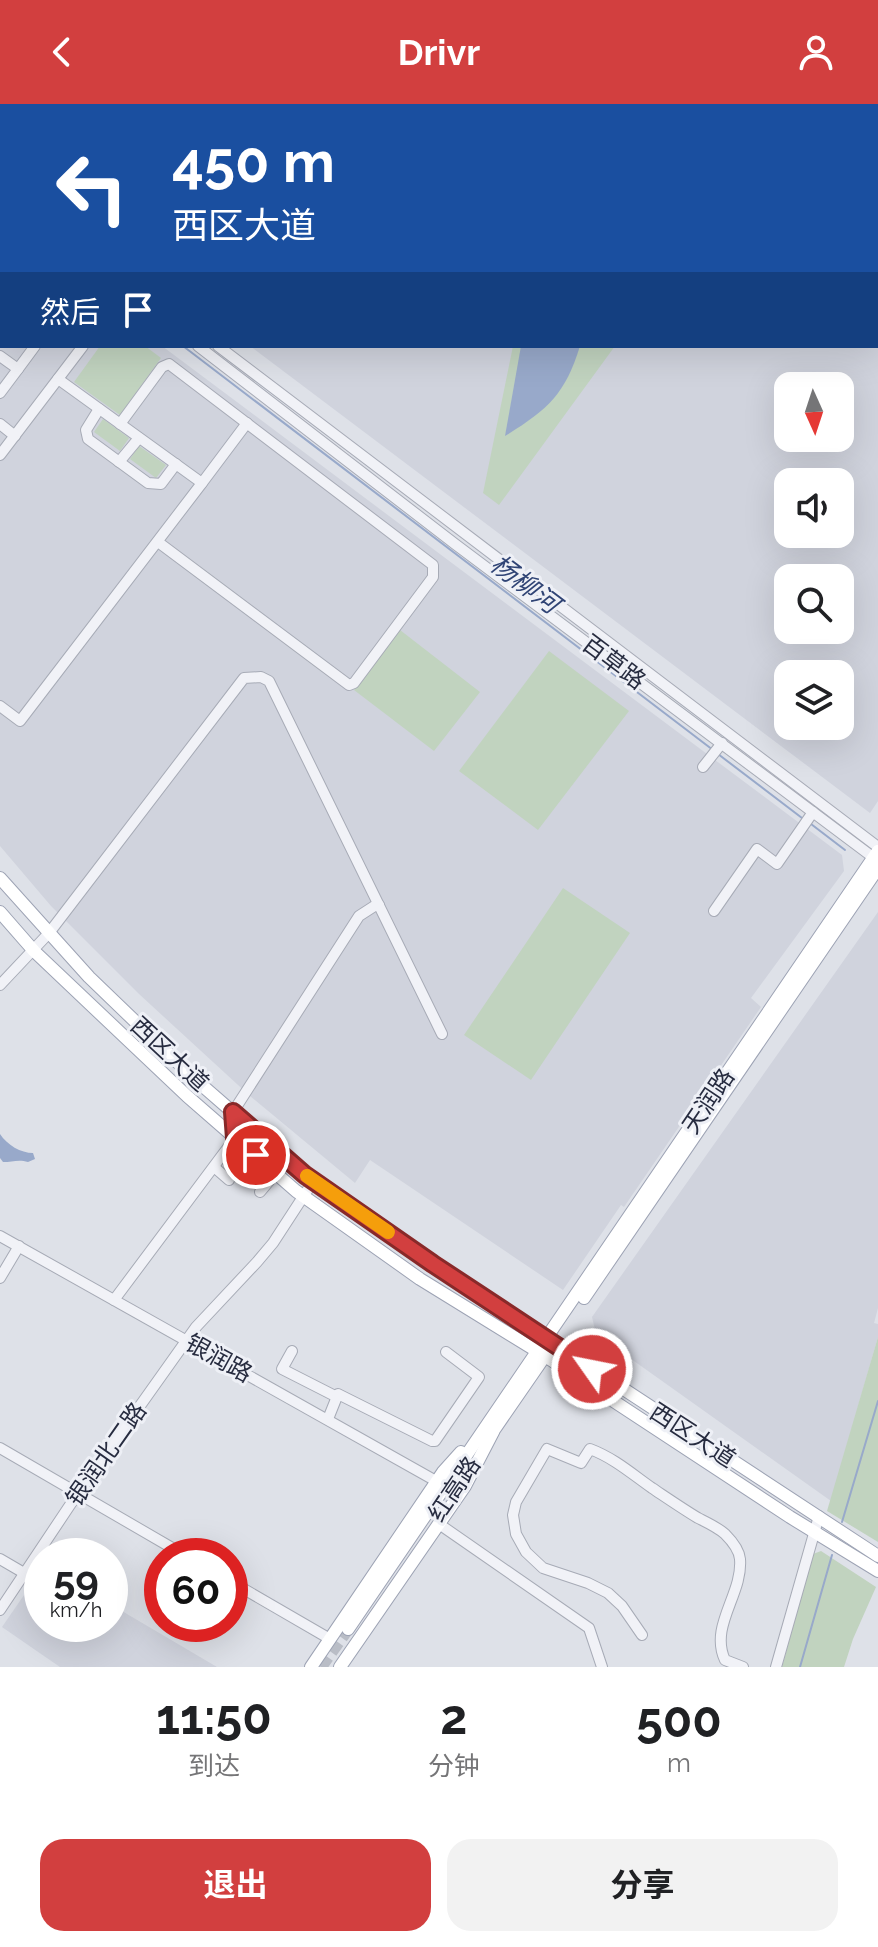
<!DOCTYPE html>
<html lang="zh">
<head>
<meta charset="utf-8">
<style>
	body { margin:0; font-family:Raleway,"Noto Sans SC",sans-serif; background:#f2f2f2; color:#202124; height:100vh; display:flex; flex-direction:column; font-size:30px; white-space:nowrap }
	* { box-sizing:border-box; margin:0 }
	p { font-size:26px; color:#757577 }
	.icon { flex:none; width:44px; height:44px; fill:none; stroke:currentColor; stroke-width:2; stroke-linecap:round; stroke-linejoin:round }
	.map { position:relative; height:1563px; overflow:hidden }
	.drawer { display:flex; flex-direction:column; background:#fff; flex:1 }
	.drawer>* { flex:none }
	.hud { position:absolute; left:0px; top:0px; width:878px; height:244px; box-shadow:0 8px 32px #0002; background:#1a4fa0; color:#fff; overflow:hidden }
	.needle { width:52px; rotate:177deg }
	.buttons { position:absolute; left:774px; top:268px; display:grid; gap:16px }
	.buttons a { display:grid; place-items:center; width:80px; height:80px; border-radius:16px; background:#fff; box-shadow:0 8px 32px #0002; font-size:40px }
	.speed { position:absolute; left:24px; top:1434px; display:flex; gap:16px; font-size:40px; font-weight:700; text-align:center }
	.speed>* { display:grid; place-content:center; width:104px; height:104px; border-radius:50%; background:#fff; box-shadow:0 8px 32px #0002; line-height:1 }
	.speed small { font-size:20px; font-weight:400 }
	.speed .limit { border:12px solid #d22; background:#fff; color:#111 }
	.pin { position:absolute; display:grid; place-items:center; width:68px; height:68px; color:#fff; margin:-34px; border:4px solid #fff; border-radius:50%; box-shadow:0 2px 8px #0007 }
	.me { position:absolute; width:88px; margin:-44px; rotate:303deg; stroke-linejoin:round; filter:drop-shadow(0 0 6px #0008) }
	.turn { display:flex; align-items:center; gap:28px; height:168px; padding:0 40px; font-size:36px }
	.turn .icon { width:104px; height:104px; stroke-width:2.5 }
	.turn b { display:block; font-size:56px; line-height:68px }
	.then { display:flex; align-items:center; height:76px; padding:0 40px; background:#0003; gap:16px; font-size:30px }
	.eta { display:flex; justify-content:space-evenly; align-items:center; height:136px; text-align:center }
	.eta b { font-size:48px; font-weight:700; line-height:56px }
	.button { display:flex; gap:16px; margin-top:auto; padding:16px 40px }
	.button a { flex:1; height:92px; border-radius:24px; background:#d23f3f; color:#fff; font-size:32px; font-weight:700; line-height:92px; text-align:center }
	.button a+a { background:#f2f2f2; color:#202124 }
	header { display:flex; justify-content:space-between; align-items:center; height:104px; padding:0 40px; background:#d23f3f; color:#fff; font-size:36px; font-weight:700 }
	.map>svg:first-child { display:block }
	.built { fill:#d0d3dd; fill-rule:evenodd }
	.green { fill:#c1d3bf }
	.water { fill:#98a9ca }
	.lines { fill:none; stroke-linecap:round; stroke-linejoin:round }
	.stream { stroke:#98a9ca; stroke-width:2 }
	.major-tunnel { stroke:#b9bdc6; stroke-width:12; stroke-dasharray:12 6; stroke-linecap:butt }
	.minor-casing { stroke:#a7abb6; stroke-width:12 }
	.major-casing { stroke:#9da3b4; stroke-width:14 }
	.highway-casing { stroke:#858c9f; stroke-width:16 }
	.minor { stroke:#f1f2f7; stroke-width:10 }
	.major { stroke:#fff; stroke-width:12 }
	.highway { stroke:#fff; stroke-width:14 }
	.route-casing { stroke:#882929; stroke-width:20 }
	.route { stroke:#d23f3f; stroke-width:14 }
	.slow { stroke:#f59e0b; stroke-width:14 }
	.labels { text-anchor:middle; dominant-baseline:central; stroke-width:6; stroke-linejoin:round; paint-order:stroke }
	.street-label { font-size:24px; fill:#272c40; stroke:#eef0f6 }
	.water-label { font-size:26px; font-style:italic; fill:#304475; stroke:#eef0f6 }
</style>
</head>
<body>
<header><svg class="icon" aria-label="back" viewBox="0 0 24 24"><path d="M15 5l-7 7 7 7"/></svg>Drivr<svg class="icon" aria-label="person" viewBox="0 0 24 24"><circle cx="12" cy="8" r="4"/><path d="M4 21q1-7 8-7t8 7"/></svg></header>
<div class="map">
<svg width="878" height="1563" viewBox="0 0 878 1563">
	<rect width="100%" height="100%" fill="#dee1e8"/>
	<g class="built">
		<path d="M58,0h624l3,2h-629z"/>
		<path d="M0,122l2,1v119h160l680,509 2,16 -93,127 10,9 -137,200 -3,-2 -58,85 -193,-130 -15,23 -105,-87 -111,-102 -88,-88 -51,-60z"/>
		<path d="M876,146l2,1v550l-8,12 -620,-467h626zM788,282h52v52h-52zM788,378h52v52h-52zM788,474h52v52h-52zM788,570h52v52h-52z"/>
		<path d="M878,808v396l-4,15 4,1v13l-47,164 -235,-167 -4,-17z"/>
		<path d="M42,1465v55h68v-20l107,63h-157l-58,-40z"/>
	</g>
	<g class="green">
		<path d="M0,0h56l-1,2h-53v67l-2,-3z"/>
		<path d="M100,242h45l16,12 -41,57 -46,-33z"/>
		<path d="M513,242h102l-116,159 -16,-12z"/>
		<path d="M103,315l26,19 -9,13 -26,-19z"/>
		<path d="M139,342l27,19 -10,13 -26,-19z"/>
		<path d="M400,526l80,62 -46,59 -80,-61z"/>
		<path d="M549,547l80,60 -91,119 -79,-59z"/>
		<path d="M563,784l67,45 -99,147 -67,-45z"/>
		<path d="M878,1233v205l-51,-31z"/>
		<path d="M821,1447l55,36 -23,52 -9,28h-62l31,-113z"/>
	</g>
	<g class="water">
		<path d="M521,242h59c-15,49 -33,64 -75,90z"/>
		<path d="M0,1030c7,11 21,19 33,19l2,6 -7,3c-9,-3 -16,0 -25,0l-3,-4z"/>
	</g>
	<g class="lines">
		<g class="stream">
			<path d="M845,0l1,2"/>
			<path d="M0,103l2,2"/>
			<path d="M183,242l530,404"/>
			<path d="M718,650l84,64"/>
			<path d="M811,720l34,26"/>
			<path d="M842,1418l36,-121"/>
			<path d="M800,1563l32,-112"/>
		</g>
		<path class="major-tunnel" d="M321,1563l27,-38"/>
		<defs>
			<g id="minor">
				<path d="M0,72l2,2"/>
				<path d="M0,89l2,1"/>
				<path d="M0,175l2,1"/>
				<path d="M198,242l257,198 423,317"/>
				<path d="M218,242l660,501"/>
				<path d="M0,252l18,13 -18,24"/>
				<path d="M18,265l17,-23"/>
				<path d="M99,305l-13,21 2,9 60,44 13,1 15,-20"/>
				<path d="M0,320l15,12"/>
				<path d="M120,320l42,-57 7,-3 264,201v12l-79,106 -5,2 -191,-143"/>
				<path d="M0,351l83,-109"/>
				<path d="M119,358l20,-24"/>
				<path d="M202,379l45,-60"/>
				<path d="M0,602l20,15 182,-238 -144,-104"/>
				<path d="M703,663l19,-24"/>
				<path d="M714,807l43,-62 20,15 36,-52"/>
				<path d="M0,881l49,-52 195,-255 17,-1 8,4 173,353"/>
				<path d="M214,1063l15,13"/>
				<path d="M260,1088l16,-19"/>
				<path d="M0,1132l436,245"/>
				<path d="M0,1174l19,-32"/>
				<path d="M114,1196l121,-162 -2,-26 126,-196 17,-11h3"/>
				<path d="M292,1247l-10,18 55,28"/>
				<path d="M328,1315l10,-25 94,47h3l44,-64 -33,-25"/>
				<path d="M0,1344l186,108"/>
				<path d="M439,1420l150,104 13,39"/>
				<path d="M0,1455l24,14"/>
				<path d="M230,1477l100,58"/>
				<path d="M0,1506l78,-117 118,-166 61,-65 16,-19 41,-63"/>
				<path d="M642,1531l-20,-29 -14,-13 -20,-10 -45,-15 -17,-16 -10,-18 -3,-19 3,-13 31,-53 34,14 9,-14c24,9 42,25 62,39 15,10 31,21 46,30 10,5 19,9 27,16 7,7 14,15 15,25 3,35 -31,67 -15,101l18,7"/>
				<path d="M776,1563l43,-151"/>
			</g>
			<g id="major">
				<path d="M707,0l3,2"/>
				<path d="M876,39l2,1"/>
				<path d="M876,49l2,1"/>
				<path d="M876,128l2,1"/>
				<path d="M876,140l2,1"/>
				<path d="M0,774l89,99 108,104 108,94 128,89 445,292"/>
				<path d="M0,808l34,39 153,145 109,95 124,88 125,77 245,161 88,54"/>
				<path d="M584,1194l294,-430"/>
				<path d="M489,1333l60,-87"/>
				<path d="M348,1525l530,-778"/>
				<path d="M311,1563l132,-195 18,-20"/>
				<path d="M340,1563l125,-181 28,-54"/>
			</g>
			<g id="highway">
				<path d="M727,0l2,2"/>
				<path d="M747,0l3,2"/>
				<path d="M780,0l3,2"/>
				<path d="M805,0l4,2"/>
				<path d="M876,62l2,2"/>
				<path d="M876,74l2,2"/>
				<path d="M876,101l2,1"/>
				<path d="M876,115l2,2"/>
			</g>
		</defs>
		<use href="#minor" class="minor-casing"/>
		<use href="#major" class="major-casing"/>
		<use href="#highway" class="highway-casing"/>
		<use href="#minor" class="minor"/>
		<use href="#major" class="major"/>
		<use href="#highway" class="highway"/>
	</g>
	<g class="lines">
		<defs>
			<path id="route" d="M256,1051l-21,-17 -2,-26 72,63 128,89 159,105"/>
		</defs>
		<use href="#route" class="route-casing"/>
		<use href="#route" class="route"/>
		<path class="slow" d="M307,1072l81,56"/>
	</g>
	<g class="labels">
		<g class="street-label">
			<text transform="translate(614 558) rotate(37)">百草路</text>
			<text transform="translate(170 950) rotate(43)">西区大道</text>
			<text transform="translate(708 997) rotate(-56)">天润路</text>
			<text transform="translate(219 1254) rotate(29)">银润路</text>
			<text transform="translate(693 1331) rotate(33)">西区大道</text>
			<text transform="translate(106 1350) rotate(-55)">银润北二路</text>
			<text transform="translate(454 1385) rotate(-56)">红高路</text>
		</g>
		<g class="water-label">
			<text transform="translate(525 480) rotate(37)">杨柳河</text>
		</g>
	</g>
</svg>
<div class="buttons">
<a><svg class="needle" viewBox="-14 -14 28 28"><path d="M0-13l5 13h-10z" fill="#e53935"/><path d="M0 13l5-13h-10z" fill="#757577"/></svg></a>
<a><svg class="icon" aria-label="sound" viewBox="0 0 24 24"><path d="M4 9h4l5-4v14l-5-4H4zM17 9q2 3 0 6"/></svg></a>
<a><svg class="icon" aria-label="search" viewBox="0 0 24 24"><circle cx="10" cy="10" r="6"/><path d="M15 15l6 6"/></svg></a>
<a><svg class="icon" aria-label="layers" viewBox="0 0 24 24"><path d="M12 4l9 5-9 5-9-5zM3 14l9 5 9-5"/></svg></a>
</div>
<div class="speed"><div>59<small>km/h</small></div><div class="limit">60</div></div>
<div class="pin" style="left:256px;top:1051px;background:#d93025"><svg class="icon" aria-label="arrive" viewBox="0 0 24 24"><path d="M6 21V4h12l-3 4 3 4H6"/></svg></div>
<svg class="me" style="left:592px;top:1265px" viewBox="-20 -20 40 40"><circle r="17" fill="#d23f3f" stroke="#fff" stroke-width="3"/><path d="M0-11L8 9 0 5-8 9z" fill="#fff"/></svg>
<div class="hud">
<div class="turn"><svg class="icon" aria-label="left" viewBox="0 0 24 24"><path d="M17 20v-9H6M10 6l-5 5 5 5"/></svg><div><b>450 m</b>西区大道</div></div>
<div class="then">然后<svg class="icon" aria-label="arrive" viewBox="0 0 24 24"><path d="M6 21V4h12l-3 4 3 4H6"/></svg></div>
</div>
</div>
<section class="drawer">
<div class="eta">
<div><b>11:50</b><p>到达</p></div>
<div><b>2</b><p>分钟</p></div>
<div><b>500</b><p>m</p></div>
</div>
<div class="button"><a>退出</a><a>分享</a></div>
</section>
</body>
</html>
